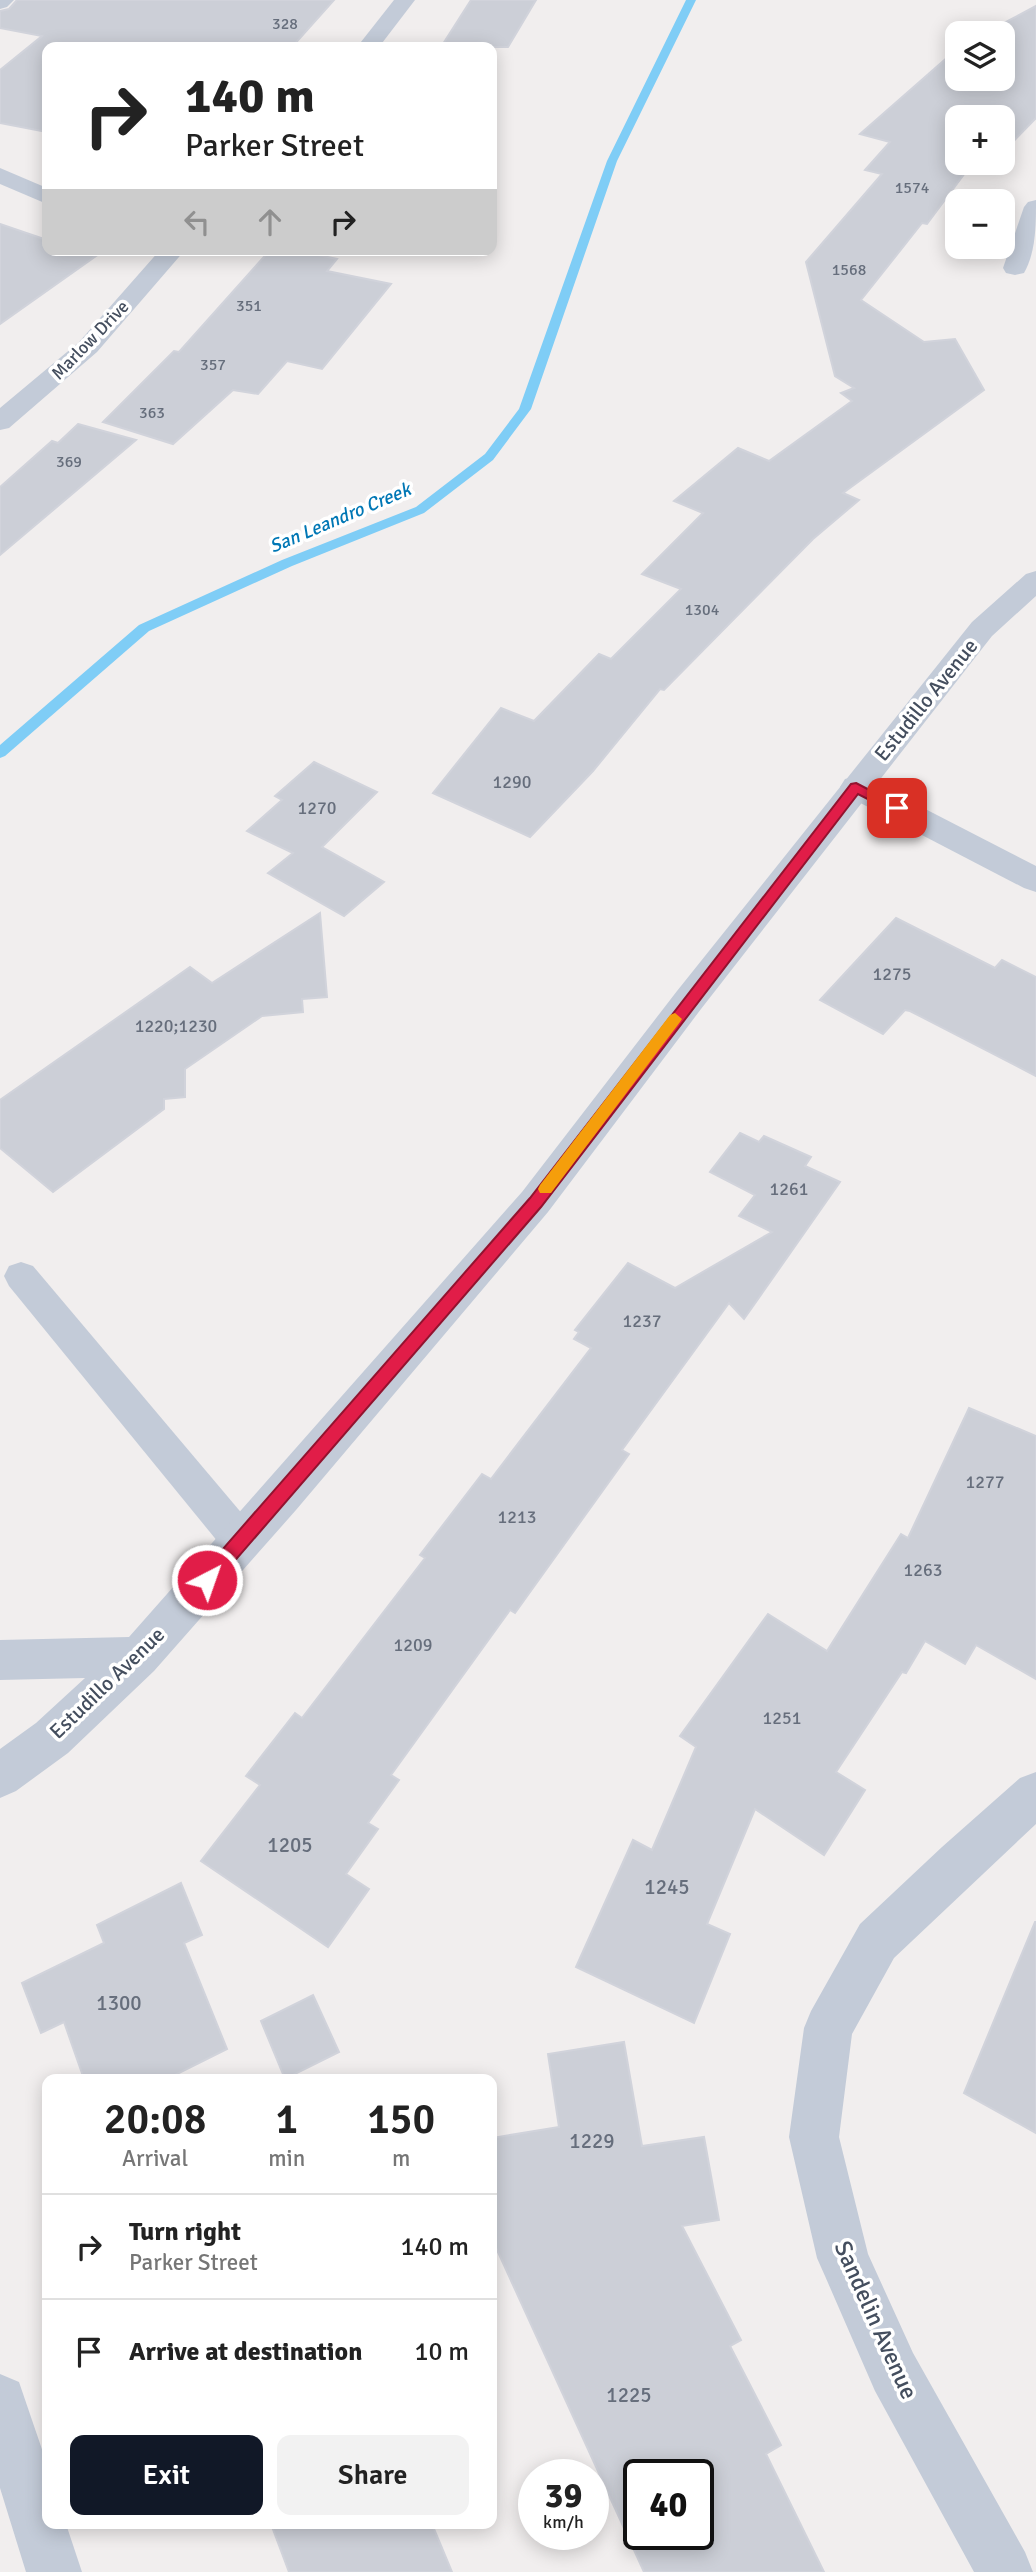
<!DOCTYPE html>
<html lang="en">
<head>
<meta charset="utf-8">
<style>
	body { margin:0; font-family:Signika,sans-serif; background:#f2f2f2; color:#222; height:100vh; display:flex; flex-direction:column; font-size:26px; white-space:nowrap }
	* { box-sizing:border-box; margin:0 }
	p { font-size:23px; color:#767676 }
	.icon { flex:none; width:38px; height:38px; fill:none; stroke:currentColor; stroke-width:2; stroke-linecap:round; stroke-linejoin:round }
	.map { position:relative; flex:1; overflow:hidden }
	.side { position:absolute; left:42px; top:2074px; width:455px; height:455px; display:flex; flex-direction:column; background:#fff; border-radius:14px; box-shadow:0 4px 18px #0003 }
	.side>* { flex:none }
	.top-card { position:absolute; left:42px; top:42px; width:455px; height:214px; border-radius:14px; box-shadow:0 4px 18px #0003; background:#fff; color:#222; overflow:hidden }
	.fabs { position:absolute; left:945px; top:21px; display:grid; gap:14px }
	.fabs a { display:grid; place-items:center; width:70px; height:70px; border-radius:14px; background:#fff; box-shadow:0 4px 18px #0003; font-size:35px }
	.speed { position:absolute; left:518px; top:2459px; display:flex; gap:14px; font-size:35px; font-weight:700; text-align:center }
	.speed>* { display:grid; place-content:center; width:91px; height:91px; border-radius:50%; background:#fff; box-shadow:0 4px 18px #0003; line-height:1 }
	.speed small { font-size:18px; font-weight:400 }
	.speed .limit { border:4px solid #111; border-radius:10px; background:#fff; color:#111 }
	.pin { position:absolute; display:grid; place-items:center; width:60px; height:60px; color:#fff; margin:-30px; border-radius:14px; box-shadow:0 4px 10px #0006 }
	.me { position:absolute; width:77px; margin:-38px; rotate:41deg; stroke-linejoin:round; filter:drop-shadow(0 0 5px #0008) }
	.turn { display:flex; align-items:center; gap:24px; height:147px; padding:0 28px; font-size:32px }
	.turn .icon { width:91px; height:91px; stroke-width:2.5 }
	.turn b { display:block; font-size:49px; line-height:60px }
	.lanes { display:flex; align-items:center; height:66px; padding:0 28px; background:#0003; justify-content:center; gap:35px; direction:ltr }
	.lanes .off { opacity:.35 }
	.eta { display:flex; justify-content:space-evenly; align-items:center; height:119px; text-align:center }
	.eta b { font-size:42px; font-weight:600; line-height:49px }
	.cta { display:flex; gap:14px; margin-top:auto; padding:14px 28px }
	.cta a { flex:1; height:80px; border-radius:14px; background:#111827; color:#fff; font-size:28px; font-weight:600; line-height:80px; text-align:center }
	.cta a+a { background:#f2f2f2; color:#222 }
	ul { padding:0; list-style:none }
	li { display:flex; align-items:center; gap:21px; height:105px; padding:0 28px; border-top:2px solid #e0e0e0 }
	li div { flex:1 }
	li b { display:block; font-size:26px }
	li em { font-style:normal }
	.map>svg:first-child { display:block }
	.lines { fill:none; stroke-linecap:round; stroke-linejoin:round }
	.stream { fill:#7fcdf6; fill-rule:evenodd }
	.building { fill:#cccfd7; stroke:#d1d3db; stroke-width:2; fill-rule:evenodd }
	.service { fill:#c3cbd8; fill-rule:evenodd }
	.minor { fill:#c3cbd8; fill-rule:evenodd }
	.tertiary { fill:#c3cbd8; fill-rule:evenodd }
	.route { fill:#e11d48; stroke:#92132f; stroke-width:2 }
	.slow { fill:#f59e0b }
	.labels { text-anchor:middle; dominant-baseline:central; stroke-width:7; stroke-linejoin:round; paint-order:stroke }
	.far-number-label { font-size:16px; fill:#666e7c }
	.far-street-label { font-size:18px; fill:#444e5e; stroke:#fff }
	.number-label { font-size:18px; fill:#666e7c }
	.far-water-label { font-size:19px; font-style:italic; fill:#0077b5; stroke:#fff }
	.street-label { font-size:21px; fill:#444e5e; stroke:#fff }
	.near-number-label { font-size:21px; fill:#666e7c }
	.near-street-label { font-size:24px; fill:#444e5e; stroke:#fff }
</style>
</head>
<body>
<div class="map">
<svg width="1036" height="2572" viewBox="0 0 1036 2572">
	<rect width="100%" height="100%" fill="#f1eeee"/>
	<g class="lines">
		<path class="stream" d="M686,0h10l-79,161 -86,248 -38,51 -69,53 -132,53 -143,65 -144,125 -5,2v-13l139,-120 143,-65 134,-53 69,-53 34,-45 88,-248z"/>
	</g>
	<g class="building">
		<path d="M17,0h317l-42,47h-245v85l-47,-9v-53l42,-34 -42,-8v-17l9,-2z"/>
		<path d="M471,0h65l-28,47h-67z"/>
		<path d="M1036,6v112l-33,34v-35h-46v46h35l-7,6 -14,-4 -44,59 -5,-1 -61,77 63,42 31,-3 29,51 -141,103 16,7 -46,39 -149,151 -4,-1 -67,82 -63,66 -97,-44 68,-85 33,13 65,-67 12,5 70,-70 -39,-15 61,-61 -29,-12 64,-53 31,13 83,-60 -11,-8 13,-5 -19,-12 -29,-114 76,-88 -17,-4 25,-28 -30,-8 97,-85v30h46v-46h-18z"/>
		<path d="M0,224l47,16v10h33l16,6 -96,68z"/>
		<path d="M270,250h25l42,9 -10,12 64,13 -69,85 -35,-8 -29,33 -25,-4 -60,54 -70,-22 71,-71 5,1z"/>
		<path d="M78,424l58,16 -136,115v-68l52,-46 6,2z"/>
		<path d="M314,762l63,30 -55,55 62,35 -40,34 -76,-43 25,-20 -46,-22 35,-31 -7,-4z"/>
		<path d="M320,913l7,84 -25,2 1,13 -41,4 -77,53v28l-21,2v10l-111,83 -53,-44v-48l190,-133 22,16z"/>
		<path d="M896,918l99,50 7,-8 34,17v99l-126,-65 -5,-1 -22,24 -63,-34z"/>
		<path d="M740,1133l19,9 5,-6 47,21 -6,9 35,16 -96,137 -15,-16 -107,147 7,4 -114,159 -5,-3 -119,165 8,5 -31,43 10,6 -32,45 23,15 -41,58 -127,-86 59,-76 -14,-9 49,-63 7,5 123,-160 -5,-3 62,-81 9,5 100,-131 -17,-9 5,-7 -4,-2 53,-67 47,25 97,-56 -33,-16 16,-21 -45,-23z"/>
		<path d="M969,1408l67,28v243l-60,-34 -11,19 -40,-23 -19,32 -4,-1 -66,100 29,18 -41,65 -69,-46 -48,115 23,10 -36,89 -118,-56 57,-127 19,10 44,-103 -16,-11 88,-122 59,37 74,-117 7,4z"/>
		<path d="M181,1883l21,52 -18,8 43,106 -60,30h-83l-20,-57 -23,11 -19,-50 82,-40 -7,-18z"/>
		<path d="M1035,1922h1v211l-72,-40z"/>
		<path d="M313,1995l26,57 -54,27 -24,-58z"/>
		<path d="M624,2042l18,104 62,-9 15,83 -37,6 59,114 -11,6 51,99 -15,9 58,118h-180l-152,-333v-101l67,-11 -11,-73zM639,2474h59v60h-59z"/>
		<path d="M271,2524h161l20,48h-163z"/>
	</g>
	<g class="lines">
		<path class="service" d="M21,1262l12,4 222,263 5,12 -5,12 -14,5 -14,-5 -218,-267 -5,-10 5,-10z"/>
		<g class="minor">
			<path d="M0,0h14l-7,7 -7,2z"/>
			<path d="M394,0h21l-36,47h-22z"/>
			<path d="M0,168l47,20v16l-47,-20z"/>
			<path d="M1036,200c0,25 0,52 -12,73l-9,2 -9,-2 -3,-5 21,-61 4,-5z"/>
			<path d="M160,250h25l-88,102 -88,76 -9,2v-22l79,-66z"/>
			<path d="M856,776l11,3 169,87v26l-12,-4 -179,-93 -5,-8 5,-8z"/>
			<path d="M1036,1772v52l-142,134 -42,76 -13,103 29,117 45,99 112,199 8,20h-59l-99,-181 -50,-115 -8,-18 -28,-121 15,-109 7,-17 49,-87 82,-77 78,-69z"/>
		</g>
		<g class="tertiary">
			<path d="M1036,571v25l-44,40 -291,373 -153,203 -252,298 -142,161 -86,82 -52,38 -16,7v-49l36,-26 49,-45 -85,2v-40l129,-3 393,-445 155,-201 295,-369 54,-48z"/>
			<path d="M0,2374l19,8 28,82v60h19l16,48h-56l-26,-84z"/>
		</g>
	</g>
	<path class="route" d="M856,783l48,25 -7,5 -4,-1 -35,-18 -317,413 -328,379 -6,2 -6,-2 -3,-6 3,-6 329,-376 321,-414z"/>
	<path class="slow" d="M675,1013l7,6 -2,3 -129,171h-11l-2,-4 2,-4 130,-170z"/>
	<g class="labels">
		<g class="far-number-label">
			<text x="285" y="24">328</text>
			<text x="912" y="188">1574</text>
			<text x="849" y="270">1568</text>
			<text x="249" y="306">351</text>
			<text x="213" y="365">357</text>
			<text x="152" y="413">363</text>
			<text x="69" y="462">369</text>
			<text x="702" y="610">1304</text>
		</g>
		<g class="far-street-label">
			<text transform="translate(90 340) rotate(-46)">Marlow Drive</text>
		</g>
		<g class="number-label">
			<text x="512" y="782">1290</text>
			<text x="317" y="808">1270</text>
			<text x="892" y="974">1275</text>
			<text x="176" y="1026">1220;1230</text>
			<text x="789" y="1189">1261</text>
			<text x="642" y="1321">1237</text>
			<text x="985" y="1482">1277</text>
			<text x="517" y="1517">1213</text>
			<text x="923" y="1570">1263</text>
			<text x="413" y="1645">1209</text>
			<text x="782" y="1718">1251</text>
		</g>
		<g class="far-water-label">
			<text transform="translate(340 518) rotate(-23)">San Leandro Creek</text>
		</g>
		<g class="street-label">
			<text transform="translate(926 700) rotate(-51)">Estudillo Avenue</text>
			<text transform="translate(107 1683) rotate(-44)">Estudillo Avenue</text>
		</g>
		<g class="near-number-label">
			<text x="290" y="1845">1205</text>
			<text x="667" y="1887">1245</text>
			<text x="119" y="2003">1300</text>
			<text x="592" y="2141">1229</text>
			<text x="629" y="2395">1225</text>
		</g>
		<g class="near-street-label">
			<text transform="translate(876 2320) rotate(66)">Sandelin Avenue</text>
		</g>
	</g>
</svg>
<div class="fabs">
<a><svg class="icon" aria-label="layers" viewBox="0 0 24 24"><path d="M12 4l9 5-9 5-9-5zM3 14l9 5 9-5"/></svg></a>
<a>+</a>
<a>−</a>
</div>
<div class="speed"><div>39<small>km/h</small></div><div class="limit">40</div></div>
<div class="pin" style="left:897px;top:808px;background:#d93025"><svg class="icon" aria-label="arrive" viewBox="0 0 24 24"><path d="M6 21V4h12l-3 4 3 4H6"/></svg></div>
<svg class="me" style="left:207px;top:1580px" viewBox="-20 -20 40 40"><circle r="17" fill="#e11d48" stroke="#fff" stroke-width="3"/><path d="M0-11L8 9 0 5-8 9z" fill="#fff"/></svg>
<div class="top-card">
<div class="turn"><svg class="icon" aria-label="right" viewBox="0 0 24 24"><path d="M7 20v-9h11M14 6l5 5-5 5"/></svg><div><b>140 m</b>Parker Street</div></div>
<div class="lanes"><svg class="icon off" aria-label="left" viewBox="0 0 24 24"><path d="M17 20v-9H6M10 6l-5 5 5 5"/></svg><svg class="icon off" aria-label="ahead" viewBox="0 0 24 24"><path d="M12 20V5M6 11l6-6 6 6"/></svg><svg class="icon" aria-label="right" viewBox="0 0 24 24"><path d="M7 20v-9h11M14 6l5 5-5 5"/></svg></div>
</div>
<section class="side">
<div class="eta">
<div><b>20:08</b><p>Arrival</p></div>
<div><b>1</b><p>min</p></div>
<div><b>150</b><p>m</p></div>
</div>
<ul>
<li><svg class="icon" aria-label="right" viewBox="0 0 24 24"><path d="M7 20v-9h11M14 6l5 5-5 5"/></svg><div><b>Turn right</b><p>Parker Street</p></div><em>140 m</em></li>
<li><svg class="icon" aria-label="arrive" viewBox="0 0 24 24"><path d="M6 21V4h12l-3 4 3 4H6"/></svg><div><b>Arrive at destination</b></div><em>10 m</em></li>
</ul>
<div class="cta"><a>Exit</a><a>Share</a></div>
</section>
</div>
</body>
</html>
